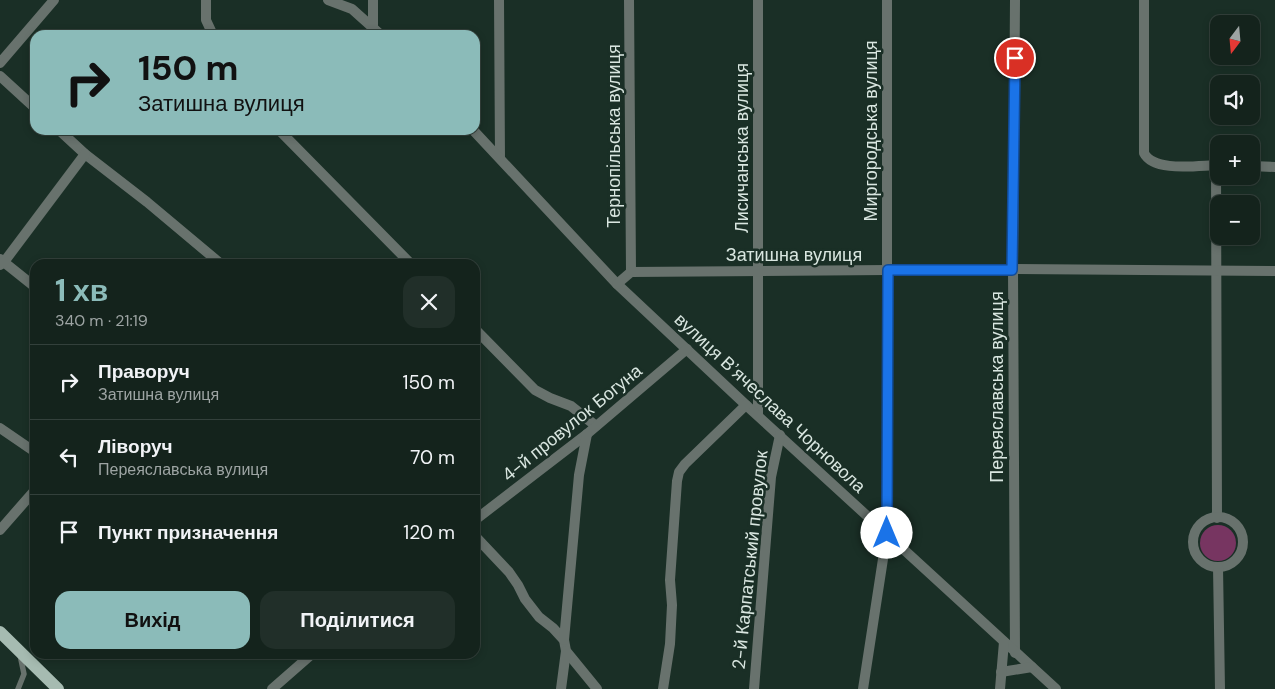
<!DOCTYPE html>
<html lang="uk">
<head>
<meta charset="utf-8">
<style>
	body { margin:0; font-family:"DM Sans",sans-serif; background:#212f29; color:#f1f3f6; height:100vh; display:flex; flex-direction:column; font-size:19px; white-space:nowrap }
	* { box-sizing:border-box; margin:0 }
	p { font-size:16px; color:#9da4a3 }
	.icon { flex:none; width:28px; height:28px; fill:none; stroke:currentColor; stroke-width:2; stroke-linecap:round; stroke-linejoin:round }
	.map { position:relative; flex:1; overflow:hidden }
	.side { position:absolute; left:30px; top:259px; width:450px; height:400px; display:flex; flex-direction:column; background:#14231c; border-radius:15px; box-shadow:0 2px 8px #0003,0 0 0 1px #33403b }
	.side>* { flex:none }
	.top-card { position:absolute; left:30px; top:30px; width:450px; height:105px; border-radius:15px; box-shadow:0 2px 8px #0003,0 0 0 1px #33403b; background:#8bbbb9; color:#111; overflow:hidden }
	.needle { width:32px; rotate:196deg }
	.tools { position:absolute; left:1210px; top:15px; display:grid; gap:10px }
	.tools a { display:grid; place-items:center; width:50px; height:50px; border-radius:10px; background:#14231c; box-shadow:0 2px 8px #0003,0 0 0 1px #33403b; font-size:25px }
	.pin { position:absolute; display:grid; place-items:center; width:42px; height:42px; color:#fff; margin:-21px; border:2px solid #fff; border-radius:50%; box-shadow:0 1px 5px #0007 }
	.me { position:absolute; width:55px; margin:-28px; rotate:0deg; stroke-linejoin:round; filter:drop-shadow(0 0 4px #0008) }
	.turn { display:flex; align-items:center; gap:18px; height:105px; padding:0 25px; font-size:22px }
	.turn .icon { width:65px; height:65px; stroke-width:2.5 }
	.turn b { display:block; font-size:35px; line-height:42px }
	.round { display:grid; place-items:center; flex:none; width:52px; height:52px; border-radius:15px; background:#212f29 }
	.headline { display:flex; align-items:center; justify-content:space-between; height:85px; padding:0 25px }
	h1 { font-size:30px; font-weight:800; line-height:38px; color:#8bbbb9 }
	.action { display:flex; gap:10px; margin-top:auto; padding:10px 25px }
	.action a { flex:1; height:58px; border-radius:15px; background:#8bbbb9; color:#111; font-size:20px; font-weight:800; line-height:58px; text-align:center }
	.action a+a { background:#212f29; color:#f1f3f6 }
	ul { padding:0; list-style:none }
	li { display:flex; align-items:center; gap:15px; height:75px; padding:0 25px; border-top:1px solid #33403b }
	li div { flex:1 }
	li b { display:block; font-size:19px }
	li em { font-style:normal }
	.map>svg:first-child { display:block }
	.green { fill:#773561 }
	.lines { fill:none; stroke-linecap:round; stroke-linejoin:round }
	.lane { stroke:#68726d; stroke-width:5.5 }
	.street { stroke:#68726d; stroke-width:10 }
	.primary { stroke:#a6bbb1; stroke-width:12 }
	.route-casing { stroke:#114b97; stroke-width:12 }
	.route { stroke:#1a73e8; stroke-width:9 }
	.labels { text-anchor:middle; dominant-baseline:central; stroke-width:5; stroke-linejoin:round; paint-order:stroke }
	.street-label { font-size:18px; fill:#d9e6e0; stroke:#1a2f26 }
</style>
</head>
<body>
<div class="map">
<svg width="1275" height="689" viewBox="0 0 1275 689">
	<rect width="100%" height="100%" fill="#1a2f26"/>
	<circle class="green" cx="1218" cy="543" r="18"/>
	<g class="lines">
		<path class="lane" d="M18,689l6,-15 -4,-19"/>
		<g class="street">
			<path d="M206,0v20l7,15"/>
			<path d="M328,0l24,9 29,26"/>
			<path d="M373,0v27"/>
			<path d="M499,0l1,158"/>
			<path d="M629,0l2,272"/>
			<path d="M758,0v415"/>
			<path d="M1015,0l-2,269 2,384"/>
			<path d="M1144,0v153c10,20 56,12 75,12"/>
			<path d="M0,63l54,-63"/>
			<path d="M0,76l35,32"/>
			<path d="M59,130l26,24 62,48 74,62"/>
			<path d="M279,130l132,134"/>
			<path d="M473,130l144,154 129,121 310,284"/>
			<path d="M1216,165l1,353"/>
			<path d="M1251,166l24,1"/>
			<path d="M0,259l35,28"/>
			<path d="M0,265l4,-3 81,-108"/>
			<path d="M617,284l14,-12 382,-3 262,2"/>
			<path d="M475,329l60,61 15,8 21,8 25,20"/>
			<path d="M0,428l35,24"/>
			<circle cx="1218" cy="542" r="25"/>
			<path d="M475,520l112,-86 100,-85"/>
			<path d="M0,530l35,-40"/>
			<path d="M475,536l34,36 9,13 7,14 14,18 14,11 11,12 2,11 31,38"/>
			<path d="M1218,567l2,122"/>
			<path d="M564,640l15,-165 8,-41"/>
			<path d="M1001,672l31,-5"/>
			<path d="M272,689l40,-35"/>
			<path d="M561,689l5,-38"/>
			<path d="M663,689l7,-45 2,-39 -2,-25 7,-99 2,-9 6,-8 61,-59"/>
			<path d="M754,689l17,-212 9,-42"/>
			<path d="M863,689l24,-156v-533"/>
			<path d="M1000,689l4,-47"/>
		</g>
		<path class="primary" d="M0,632l58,57"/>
	</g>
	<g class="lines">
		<defs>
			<path id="route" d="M887,533l1,-263h124l3,-212"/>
		</defs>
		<use href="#route" class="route-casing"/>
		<use href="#route" class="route"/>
	</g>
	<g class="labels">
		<g class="street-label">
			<text transform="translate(871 131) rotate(-90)">Миргородська вулиця</text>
			<text transform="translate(614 136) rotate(-90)">Тернопільська вулиця</text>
			<text transform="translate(742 148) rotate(-90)">Лисичанська вулиця</text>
			<text x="794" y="255">Затишна вулиця</text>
			<text transform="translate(997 387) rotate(-90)">Переяславська вулиця</text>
			<text transform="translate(770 403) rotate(43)">вулиця Вʼячеслава Чорновола</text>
			<text transform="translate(572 423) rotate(-39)">4-й провулок Богуна</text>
			<text transform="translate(750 560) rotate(-84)">2-й Карпатський провулок</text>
		</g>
	</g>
</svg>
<div class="tools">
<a><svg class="needle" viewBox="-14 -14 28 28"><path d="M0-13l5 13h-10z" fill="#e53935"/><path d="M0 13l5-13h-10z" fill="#9da4a3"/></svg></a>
<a><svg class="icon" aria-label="sound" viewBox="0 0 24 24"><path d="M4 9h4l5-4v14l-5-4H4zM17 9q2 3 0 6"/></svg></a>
<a>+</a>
<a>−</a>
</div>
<div class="pin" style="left:1015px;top:58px;background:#d93025"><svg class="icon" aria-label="arrive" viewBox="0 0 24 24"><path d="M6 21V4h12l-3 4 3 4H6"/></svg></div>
<svg class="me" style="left:887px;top:533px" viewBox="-20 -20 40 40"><circle r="19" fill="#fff"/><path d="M0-13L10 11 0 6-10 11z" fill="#1a73e8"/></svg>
<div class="top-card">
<div class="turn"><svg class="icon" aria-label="right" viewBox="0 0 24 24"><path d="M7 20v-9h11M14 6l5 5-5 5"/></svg><div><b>150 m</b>Затишна вулиця</div></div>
</div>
<section class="side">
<div class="headline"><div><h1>1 хв</h1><p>340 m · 21:19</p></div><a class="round"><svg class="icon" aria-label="close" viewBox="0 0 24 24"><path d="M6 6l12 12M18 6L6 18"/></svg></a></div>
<ul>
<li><svg class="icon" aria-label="right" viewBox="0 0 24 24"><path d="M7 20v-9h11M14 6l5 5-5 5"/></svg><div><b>Праворуч</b><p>Затишна вулиця</p></div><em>150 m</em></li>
<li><svg class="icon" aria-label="left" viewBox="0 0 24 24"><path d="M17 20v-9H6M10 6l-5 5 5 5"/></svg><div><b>Ліворуч</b><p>Переяславська вулиця</p></div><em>70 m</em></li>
<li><svg class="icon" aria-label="arrive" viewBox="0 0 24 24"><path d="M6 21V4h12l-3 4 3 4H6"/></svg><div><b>Пункт призначення</b></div><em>120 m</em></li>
</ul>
<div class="action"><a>Вихід</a><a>Поділитися</a></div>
</section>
</div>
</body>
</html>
